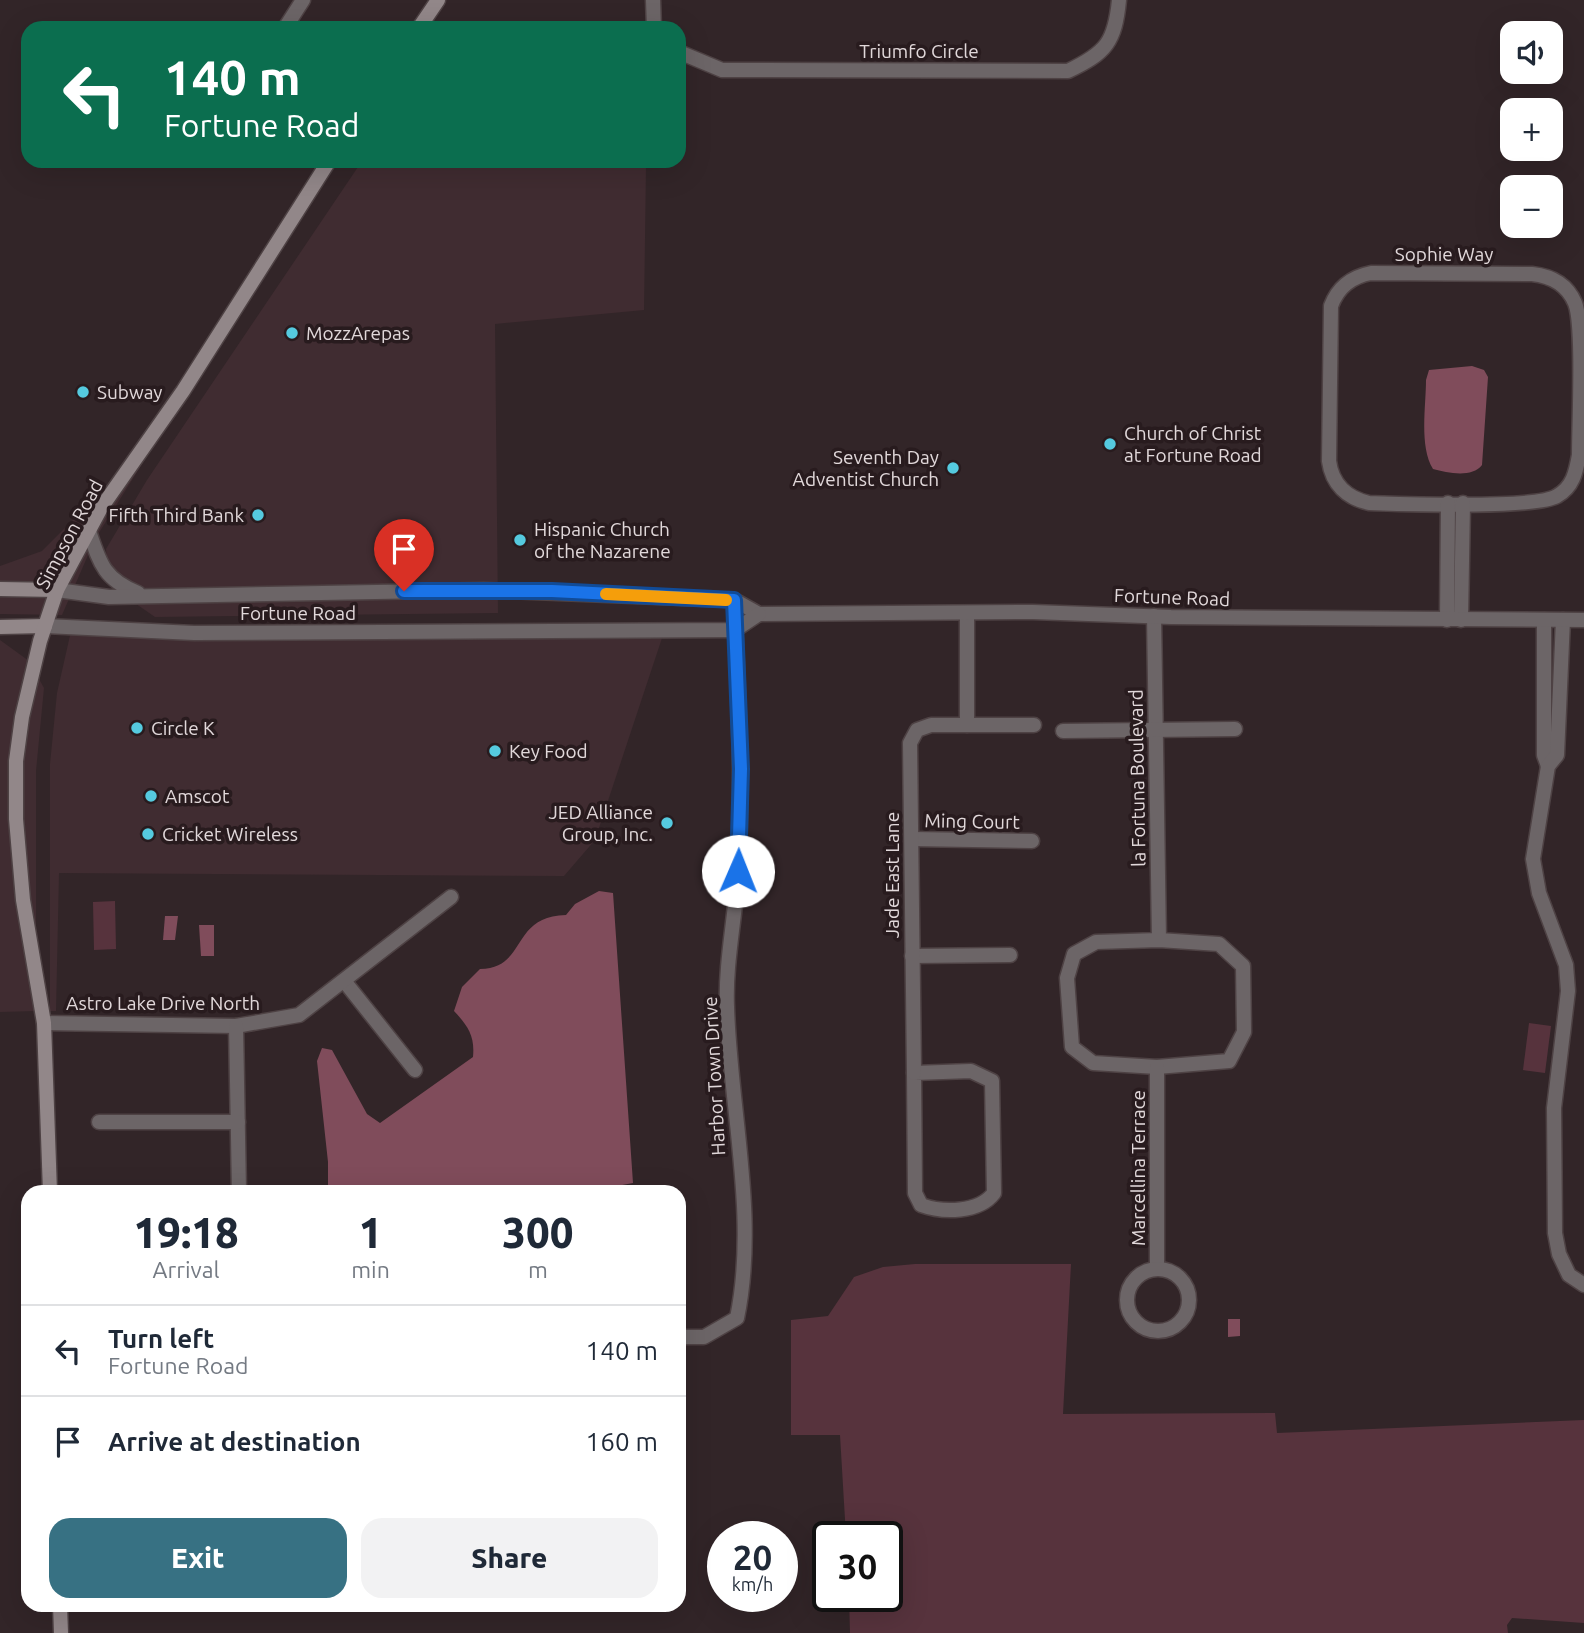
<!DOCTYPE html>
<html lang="en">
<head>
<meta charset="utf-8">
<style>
	body { margin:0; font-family:Ubuntu,sans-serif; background:#f2f2f3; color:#1f2937; height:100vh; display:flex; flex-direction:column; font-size:26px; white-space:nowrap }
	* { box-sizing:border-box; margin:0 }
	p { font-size:23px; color:#747a83 }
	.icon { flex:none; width:38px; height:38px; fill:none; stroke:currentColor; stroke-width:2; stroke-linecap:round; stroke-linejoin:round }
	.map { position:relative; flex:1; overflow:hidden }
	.side { position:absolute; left:21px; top:1185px; width:665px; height:427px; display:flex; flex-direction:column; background:#fff; border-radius:21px; box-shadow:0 7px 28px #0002 }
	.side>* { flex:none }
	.guide { position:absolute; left:21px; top:21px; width:665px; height:147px; border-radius:21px; box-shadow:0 7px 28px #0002; background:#0b6e4f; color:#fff; overflow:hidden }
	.controls { position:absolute; left:1500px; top:21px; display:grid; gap:14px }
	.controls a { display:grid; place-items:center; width:63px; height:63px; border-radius:14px; background:#fff; box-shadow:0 7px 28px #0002; font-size:35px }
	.speed { position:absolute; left:707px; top:1521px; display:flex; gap:14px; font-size:35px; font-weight:700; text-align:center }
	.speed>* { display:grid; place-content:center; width:91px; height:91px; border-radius:50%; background:#fff; box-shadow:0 7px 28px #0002; line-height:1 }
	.speed small { font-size:18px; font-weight:400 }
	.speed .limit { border:4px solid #111; border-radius:10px; background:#fff; color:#111 }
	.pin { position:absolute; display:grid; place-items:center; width:60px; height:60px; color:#fff; margin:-72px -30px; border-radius:50% 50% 50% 0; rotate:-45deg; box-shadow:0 0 7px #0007 }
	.pin .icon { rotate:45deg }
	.me { position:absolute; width:77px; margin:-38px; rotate:1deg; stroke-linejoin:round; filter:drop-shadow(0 0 5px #0008) }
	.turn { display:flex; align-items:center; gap:24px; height:147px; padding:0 28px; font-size:32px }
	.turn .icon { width:91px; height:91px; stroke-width:2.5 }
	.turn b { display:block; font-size:49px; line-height:60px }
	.eta { display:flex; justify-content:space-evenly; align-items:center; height:119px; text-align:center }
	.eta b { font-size:42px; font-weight:800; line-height:49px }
	.button { display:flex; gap:14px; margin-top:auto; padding:14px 28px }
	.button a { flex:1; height:80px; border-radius:21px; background:#377183; color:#fff; font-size:28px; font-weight:800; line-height:80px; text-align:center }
	.button a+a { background:#f2f2f3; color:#1f2937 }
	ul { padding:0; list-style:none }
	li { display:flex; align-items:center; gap:21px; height:91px; padding:0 28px; border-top:2px solid #e0e1e3 }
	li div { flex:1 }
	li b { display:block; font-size:26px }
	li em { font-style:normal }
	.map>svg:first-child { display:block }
	.built { fill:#402c31 }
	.green { fill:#57333d }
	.water { fill:#804c5b }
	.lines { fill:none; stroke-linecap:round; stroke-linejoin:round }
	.minor-casing { stroke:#4e4244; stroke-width:17 }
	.tertiary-casing { stroke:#4e4244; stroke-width:17 }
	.secondary-casing { stroke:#4e4244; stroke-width:17 }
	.minor { stroke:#6c6567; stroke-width:14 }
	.tertiary { stroke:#6c6567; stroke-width:14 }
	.secondary { stroke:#928789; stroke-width:14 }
	.route-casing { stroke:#114b97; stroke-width:18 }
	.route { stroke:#1a73e8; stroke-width:12 }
	.slow { stroke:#f59e0b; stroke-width:12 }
	.poi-dot { fill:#55cadf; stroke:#281b1e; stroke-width:2.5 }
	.labels { text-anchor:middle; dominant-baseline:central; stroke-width:7; stroke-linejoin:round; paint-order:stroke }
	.street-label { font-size:19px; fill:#e1d8da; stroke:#281b1e }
	.poi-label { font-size:19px; fill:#e1d8da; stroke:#281b1e; text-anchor:start }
</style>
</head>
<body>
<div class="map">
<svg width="1584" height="1633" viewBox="0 0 1584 1633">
	<rect width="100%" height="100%" fill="#322528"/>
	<g class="built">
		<path d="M362,161l284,6 -2,143 -149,14 3,289 -343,4 -26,-18 -22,-35 -1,-15 41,-69z"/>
		<path d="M164,429l-69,110 -33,76 -62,-1v-48l42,-15z"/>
		<path d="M665,629l-70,211 -31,36 -505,-3 -3,138h-6v-247l7,-71 14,-62z"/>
		<path d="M0,640l29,21 15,27 -8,83v240l-36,1z"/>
	</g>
	<g class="green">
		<path d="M115,901l1,48 -22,1 -1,-48z"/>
		<path d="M1529,1023l22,3 -6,47 -22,-3z"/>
		<path d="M915,1264h156l-8,150 212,-1 2,20 307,-13v203l-72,-5 -5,7 1,8h-658l-1,-37h38v-60h-41l-6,-101h-49v-115l37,-4 26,-39 29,-10z"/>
	</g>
	<g class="water">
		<path d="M1472,366l12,4 4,7 -6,88c-10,13 -34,8 -49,4 -14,-23 -7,-63 -7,-89l3,-10z"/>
		<path d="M599,891l14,2 20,290 -48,9h-257v-30l-11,-101 5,-13 10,2 35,64 13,9 93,-66c2,-21 -5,-31 -19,-46l8,-24 18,-18c48,-1 30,-53 86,-54l9,-11z"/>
		<path d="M165,916h13l-3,24h-12z"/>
		<path d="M199,925h15v31h-13z"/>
		<path d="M1228,1319h12v17l-12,1z"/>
	</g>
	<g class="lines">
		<defs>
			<g id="minor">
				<path d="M653,0l1,28"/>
				<path d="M285,28l18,-28"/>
				<path d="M679,52l43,18 346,1c38,-18 47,-29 51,-71"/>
				<path d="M1371,273l161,1c19,2 35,10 43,29 9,22 4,122 4,152 -3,17 -6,32 -22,41 -21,13 -155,8 -188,7 -22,-5 -37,-19 -40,-42l2,-155c7,-19 20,-29 40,-33z"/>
				<path d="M967,613v112"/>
				<path d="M1154,616l5,324 60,4 24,22 1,66 -15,29 -72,6 -64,-4 -21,-16 -5,-69 7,-24 22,-12 63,-2"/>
				<path d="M1447,620l1,-117"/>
				<path d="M1461,620l2,-117"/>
				<path d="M1544,620v135l4,11"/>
				<path d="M1563,620l-6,135 -9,11 -15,93 6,34 27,72 2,26 -14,117 1,125 4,21 10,21 15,10"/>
				<path d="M1063,731l172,-2"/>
				<path d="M912,839l120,2"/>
				<path d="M912,956l98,-1"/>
				<path d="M345,982l70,88"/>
				<path d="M44,1023l192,3 63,-11 152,-118"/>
				<path d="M236,1026l3,166"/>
				<path d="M971,1071l21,10 2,112c-15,20 -51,20 -73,12l-6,-12 -1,-120z"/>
				<path d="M914,1073l-4,-330 7,-13 14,-5h103"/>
				<path d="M99,1122h139"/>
				<path d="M1157,1268v-201"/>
				<circle cx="1158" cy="1300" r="31"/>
				<path d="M679,1337h25l33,-19c21,-101 -7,-209 -10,-311 -2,-45 9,-92 11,-137 5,-90 0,-180 -4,-270"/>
			</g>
			<g id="tertiary">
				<path d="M89,531c11,33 15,48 49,62"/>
				<path d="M57,590l52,7 375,-7 250,10 25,14 274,-2 138,5 413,3"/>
				<path d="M45,626l149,7 541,-3 24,-16"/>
			</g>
			<g id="secondary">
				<path d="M419,28l19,-28"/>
				<path d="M0,589l57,1"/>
				<path d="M0,627l45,-1"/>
				<path d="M50,1192l-6,-169 -21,-123 -7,-81v-58l6,-44 18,-76 17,-51 44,-82 82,-117 146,-230"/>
				<path d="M60,1605l1,28"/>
			</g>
		</defs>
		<use href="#minor" class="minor-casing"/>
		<use href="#tertiary" class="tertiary-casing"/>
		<use href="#secondary" class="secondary-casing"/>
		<use href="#minor" class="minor"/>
		<use href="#tertiary" class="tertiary"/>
		<use href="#secondary" class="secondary"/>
	</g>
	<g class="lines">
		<defs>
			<path id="route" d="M404,591h148l182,9 7,169 -3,102"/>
		</defs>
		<use href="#route" class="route-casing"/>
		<use href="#route" class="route"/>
		<path class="slow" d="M606,594l120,6"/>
	</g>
	<g class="poi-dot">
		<circle cx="292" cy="333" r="7"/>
		<circle cx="83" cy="392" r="7"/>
		<circle cx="1110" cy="444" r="7"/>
		<circle cx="953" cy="468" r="7"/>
		<circle cx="258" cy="515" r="7"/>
		<circle cx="520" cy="540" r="7"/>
		<circle cx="137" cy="728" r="7"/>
		<circle cx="495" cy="751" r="7"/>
		<circle cx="151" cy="796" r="7"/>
		<circle cx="667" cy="823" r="7"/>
		<circle cx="148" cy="834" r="7"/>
	</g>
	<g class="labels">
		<g class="street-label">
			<text x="919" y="51">Triumfo Circle</text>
			<text x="1444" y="254">Sophie Way</text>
			<text transform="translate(69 534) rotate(-62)">Simpson Road</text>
			<text transform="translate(1172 597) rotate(2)">Fortune Road</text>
			<text x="298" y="613">Fortune Road</text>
			<text transform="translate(1137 778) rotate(-91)">la Fortuna Boulevard</text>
			<text transform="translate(972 821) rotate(1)">Ming Court</text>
			<text transform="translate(892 875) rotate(-90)">Jade East Lane</text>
			<text x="163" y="1003">Astro Lake Drive North</text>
			<text transform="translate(714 1076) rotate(-93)">Harbor Town Drive</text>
			<text transform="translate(1138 1168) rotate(-90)">Marcellina Terrace</text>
		</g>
		<g class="poi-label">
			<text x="306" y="333">MozzArepas</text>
			<text x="97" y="392">Subway</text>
			<text x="1124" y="433">Church of Christ<tspan x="1124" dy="22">at Fortune Road</tspan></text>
			<text x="939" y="457" text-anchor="end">Seventh Day<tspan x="939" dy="22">Adventist Church</tspan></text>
			<text x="244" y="515" text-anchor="end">Fifth Third Bank</text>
			<text x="534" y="529">Hispanic Church<tspan x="534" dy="22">of the Nazarene</tspan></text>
			<text x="151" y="728">Circle K</text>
			<text x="509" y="751">Key Food</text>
			<text x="165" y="796">Amscot</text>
			<text x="653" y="812" text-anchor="end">JED Alliance<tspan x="653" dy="22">Group, Inc.</tspan></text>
			<text x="162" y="834">Cricket Wireless</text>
		</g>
	</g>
</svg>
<div class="controls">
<a><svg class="icon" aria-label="sound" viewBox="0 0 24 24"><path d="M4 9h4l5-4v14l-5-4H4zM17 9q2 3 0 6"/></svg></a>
<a>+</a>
<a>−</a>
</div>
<div class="speed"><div>20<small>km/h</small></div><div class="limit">30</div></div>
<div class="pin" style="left:404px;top:591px;background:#d93025"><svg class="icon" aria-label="arrive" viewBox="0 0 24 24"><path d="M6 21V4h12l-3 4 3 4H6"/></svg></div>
<svg class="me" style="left:738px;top:871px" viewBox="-20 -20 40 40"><circle r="19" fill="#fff"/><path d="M0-13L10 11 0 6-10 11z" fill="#1a73e8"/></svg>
<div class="guide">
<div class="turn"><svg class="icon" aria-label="left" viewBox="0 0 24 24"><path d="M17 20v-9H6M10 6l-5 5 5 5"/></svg><div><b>140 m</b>Fortune Road</div></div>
</div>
<section class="side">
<div class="eta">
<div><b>19:18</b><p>Arrival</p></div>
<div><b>1</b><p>min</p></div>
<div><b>300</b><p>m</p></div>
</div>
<ul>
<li><svg class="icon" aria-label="left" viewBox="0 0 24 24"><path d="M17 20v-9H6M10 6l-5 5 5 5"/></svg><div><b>Turn left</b><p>Fortune Road</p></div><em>140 m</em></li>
<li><svg class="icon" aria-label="arrive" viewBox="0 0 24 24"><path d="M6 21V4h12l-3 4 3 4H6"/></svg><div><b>Arrive at destination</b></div><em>160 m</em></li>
</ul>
<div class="button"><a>Exit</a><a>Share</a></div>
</section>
</div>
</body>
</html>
